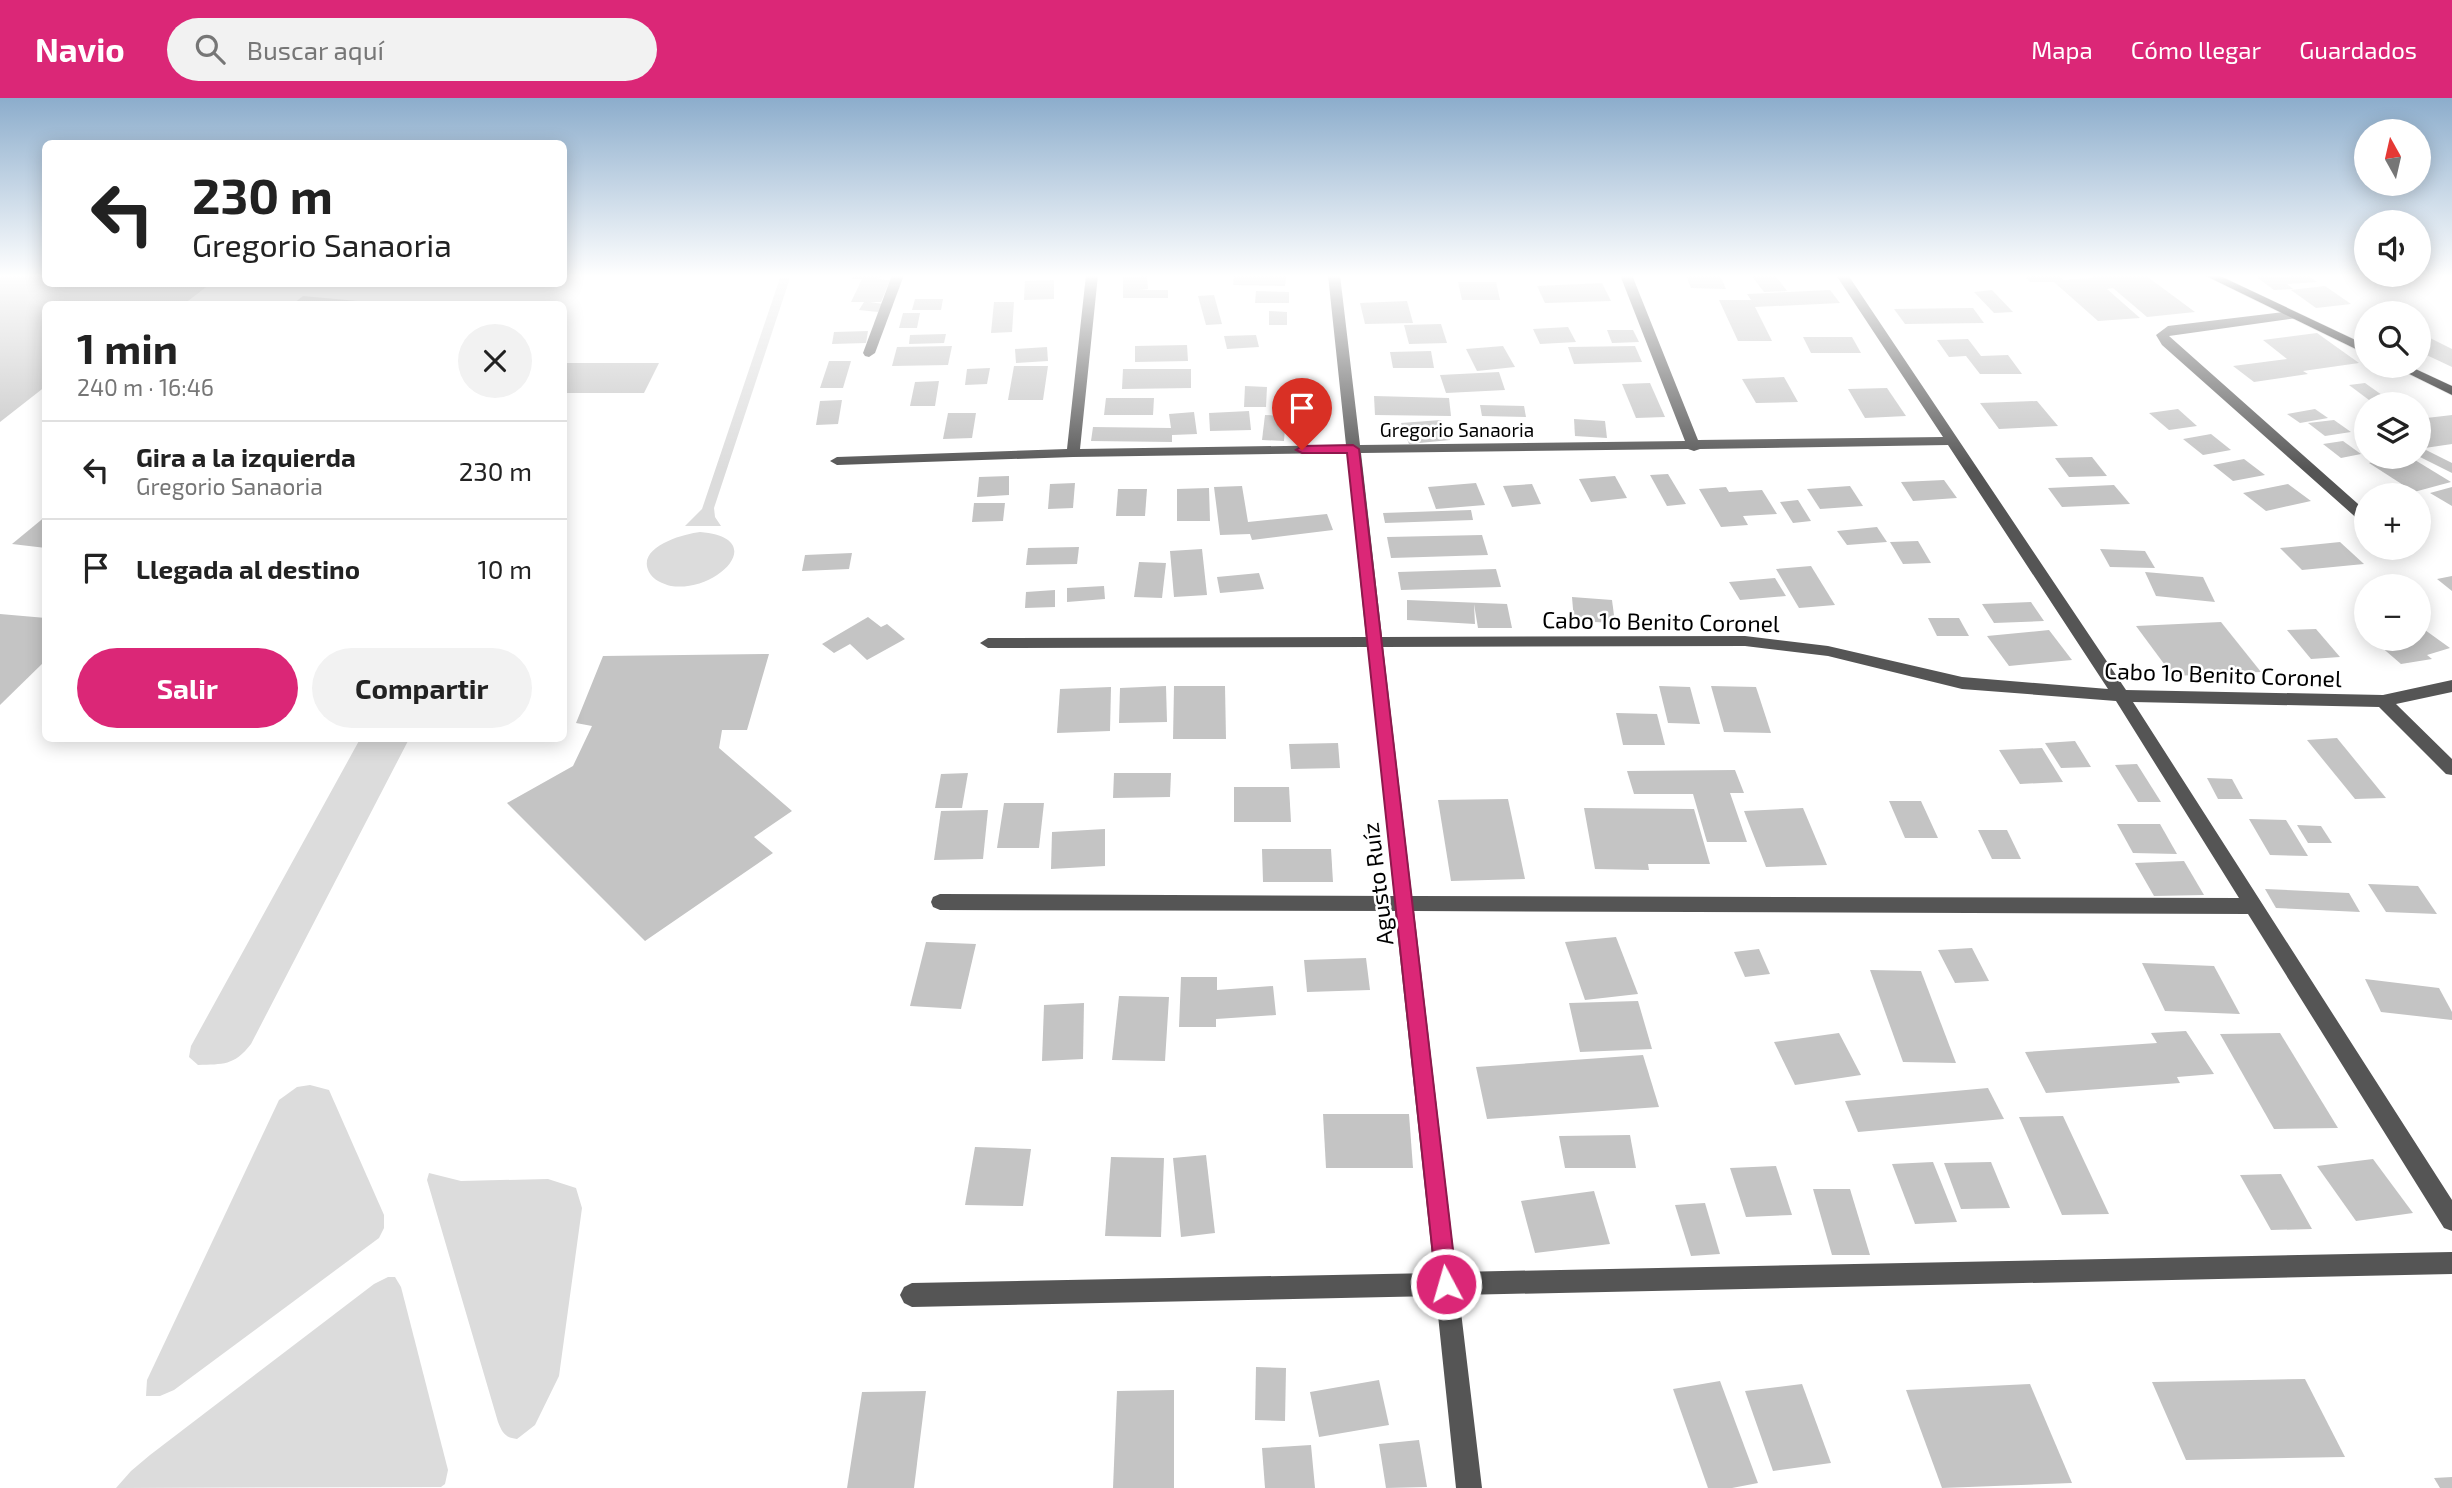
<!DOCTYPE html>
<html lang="es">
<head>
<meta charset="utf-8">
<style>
	body { margin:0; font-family:"Exo 2",sans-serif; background:#f2f2f2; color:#222; height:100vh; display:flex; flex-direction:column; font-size:26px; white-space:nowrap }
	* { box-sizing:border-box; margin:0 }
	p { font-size:23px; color:#767676 }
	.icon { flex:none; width:38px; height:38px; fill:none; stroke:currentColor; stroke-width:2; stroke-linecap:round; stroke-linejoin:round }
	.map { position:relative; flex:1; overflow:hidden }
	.details { position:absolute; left:42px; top:203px; width:525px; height:441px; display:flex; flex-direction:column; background:#fff; border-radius:10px; box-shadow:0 4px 18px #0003 }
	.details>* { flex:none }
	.guide { position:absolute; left:42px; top:42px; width:525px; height:147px; border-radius:10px; box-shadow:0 4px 18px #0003; background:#fff; color:#222; overflow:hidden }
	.needle { width:46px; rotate:352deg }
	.fabs { position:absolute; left:2354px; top:21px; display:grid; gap:14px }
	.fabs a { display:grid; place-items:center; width:77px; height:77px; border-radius:50%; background:#fff; box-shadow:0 4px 18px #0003; font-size:35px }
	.pin { position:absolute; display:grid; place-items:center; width:60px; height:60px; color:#fff; margin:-72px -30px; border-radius:50% 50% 50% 0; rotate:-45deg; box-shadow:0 0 7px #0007 }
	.pin .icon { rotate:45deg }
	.me { position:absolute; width:77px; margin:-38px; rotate:354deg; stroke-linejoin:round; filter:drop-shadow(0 0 5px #0008) }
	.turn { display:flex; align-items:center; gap:24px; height:147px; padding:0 35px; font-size:32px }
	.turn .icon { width:91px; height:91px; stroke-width:2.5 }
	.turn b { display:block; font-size:49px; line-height:60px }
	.round { display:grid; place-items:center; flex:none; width:74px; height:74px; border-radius:37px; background:#f2f2f2 }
	.head { display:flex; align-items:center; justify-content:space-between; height:119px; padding:0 35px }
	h1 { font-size:42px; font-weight:700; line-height:52px }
	.action { display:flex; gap:14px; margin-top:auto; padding:14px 35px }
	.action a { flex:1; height:80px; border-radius:42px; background:#db2777; color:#fff; font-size:28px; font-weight:700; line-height:80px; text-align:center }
	.action a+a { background:#f2f2f2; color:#222 }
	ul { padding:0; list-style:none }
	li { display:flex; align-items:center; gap:21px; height:98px; padding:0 35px; border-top:2px solid #e0e0e0 }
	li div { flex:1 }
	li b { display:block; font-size:26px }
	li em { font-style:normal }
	header { display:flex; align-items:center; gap:42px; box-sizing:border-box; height:98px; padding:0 35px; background:#db2777; color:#fff }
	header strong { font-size:33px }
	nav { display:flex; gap:38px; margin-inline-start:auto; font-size:24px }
	.search { width:490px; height:63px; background:#f2f2f2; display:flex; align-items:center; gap:18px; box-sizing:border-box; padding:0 24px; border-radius:38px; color:#767676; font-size:26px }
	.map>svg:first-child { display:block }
	.green { fill:#dcdcdc }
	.building { fill:#c4c4c4 }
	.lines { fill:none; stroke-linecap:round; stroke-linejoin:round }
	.major-casing { stroke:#dbdbdb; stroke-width:1 }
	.minor { fill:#555; fill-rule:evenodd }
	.major { fill:#000; fill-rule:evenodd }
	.route { fill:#db2777; stroke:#8e194d; stroke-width:2 }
	.labels { text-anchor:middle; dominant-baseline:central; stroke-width:5; stroke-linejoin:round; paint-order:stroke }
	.far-street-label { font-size:19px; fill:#000; stroke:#fff }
	.street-label { font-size:23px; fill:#000; stroke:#fff }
</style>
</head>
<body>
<header>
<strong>Navio</strong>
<div class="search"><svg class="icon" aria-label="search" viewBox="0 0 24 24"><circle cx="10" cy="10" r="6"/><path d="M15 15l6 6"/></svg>Buscar aquí</div>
<nav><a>Mapa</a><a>Cómo llegar</a><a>Guardados</a></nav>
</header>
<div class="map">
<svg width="2452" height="1390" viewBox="0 0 2452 1390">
	<rect width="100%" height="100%" fill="#fff"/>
	<g class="green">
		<path d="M781,177h10l-77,233 1,9 6,9h-36l17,-17z"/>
		<path d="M700,434c71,6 17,61 -29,54 -8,-2 -18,-6 -22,-14 -13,-25 34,-38 51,-40z"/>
		<path d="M360,641h49l-158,305c-17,22 -28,20 -53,21l-9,-8 2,-11z"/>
		<path d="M310,987l19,5 55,125v13l-5,10 -205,152 -14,6h-14l1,-16 132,-280 18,-13z"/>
		<path d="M429,1075l32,8 87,-2 28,9 6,20 -23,168 -24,49 -18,14c-12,-1 -15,-7 -19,-17l-71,-242z"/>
		<path d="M388,1179h7l6,10 47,183 -3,14 -4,3 -325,1 15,-17 19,-16 224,-171z"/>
	</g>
	<g class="building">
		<path d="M0,177h46v9h164l-26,20h-138v82l-46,36z"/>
		<path d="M854,177h29l-2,3 -8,1 17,1 -9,22h-11l13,2 -5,8 -19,-2 5,-8h-13l11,-23h-10z"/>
		<path d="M1234,177h52l-1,11 -52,-1z"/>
		<path d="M1686,177h34l6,14 -35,-1z"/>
		<path d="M1751,177h24l12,16 -23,1z"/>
		<path d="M2024,177h35l4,5 30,-2 -4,-3h56l50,37 -48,5 -34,-29 -6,1 33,29 -42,3 -44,-39h-24z"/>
		<path d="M2254,177l24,2 29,-2 10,7 -30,2 6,5 -19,1z"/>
		<path d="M1147,178l1,13 -9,1h29v8h-45v-21z"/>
		<path d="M1054,182v19l-30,1 1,-19z"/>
		<path d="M1458,184h38l4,18h-38z"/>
		<path d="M1602,185l9,18 -66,2 -8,-17z"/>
		<path d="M2325,188l26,18 -35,4 -25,-18z"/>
		<path d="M1830,192l10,13 -85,4 17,34h-34l-19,-41h32l-4,-6z"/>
		<path d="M1992,192l21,22 -19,1 -20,-21z"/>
		<path d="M1256,193l33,1v11h-34z"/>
		<path d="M1214,197l8,29 -16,1 -8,-29z"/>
		<path d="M303,198l76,7v1h-86z"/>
		<path d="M915,201h28l-2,11h-29z"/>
		<path d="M1407,203l6,22 -48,1 -5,-21z"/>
		<path d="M994,204h20l-2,30 -21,1z"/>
		<path d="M1973,210l11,15 -79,1 -11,-15z"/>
		<path d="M1269,213l18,1v13h-18z"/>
		<path d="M903,215h17l-3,15h-18z"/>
		<path d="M1441,226l6,19 -38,1 -5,-19z"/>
		<path d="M1568,229l8,15 -36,2 -7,-15z"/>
		<path d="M1607,232h26l6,12 -27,1z"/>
		<path d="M868,233l-2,12 -34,1 2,-12z"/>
		<path d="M2317,235l42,30 -56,8 5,3 -54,8 -21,-16 54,-7 -24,-19z"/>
		<path d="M946,236l-2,9 -35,1 1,-9z"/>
		<path d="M2422,236l30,15v18l-34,-16v-15z"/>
		<path d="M1256,237l3,12 -32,2 -3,-13z"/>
		<path d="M1803,239h49l9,16h-50z"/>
		<path d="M1968,241l13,17 27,-1 14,19h-42l-14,-18 -17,1 -12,-17z"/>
		<path d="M1187,247l1,16 -53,1v-16z"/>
		<path d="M952,248l-4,19 -56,1 5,-19z"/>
		<path d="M1503,248l12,21 -38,4 -11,-22z"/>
		<path d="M1635,248l7,16 -68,2 -6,-17z"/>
		<path d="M1047,249l1,14 -32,2 -1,-14z"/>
		<path d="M1431,253l3,17h-41l-3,-16z"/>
		<path d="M829,263h22l-8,27h-23z"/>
		<path d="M564,265h95l-15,30h-80z"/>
		<path d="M1014,268h34l-5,34h-35z"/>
		<path d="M990,270l-3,16 -22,1 2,-16z"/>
		<path d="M1123,271h68v19l-69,1z"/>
		<path d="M1499,274l6,18 -59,3 -6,-18z"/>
		<path d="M1784,279l14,25 -42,1 -14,-24z"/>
		<path d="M939,283l-4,25h-25l5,-24z"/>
		<path d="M1650,285l15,34 -29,1 -14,-34z"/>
		<path d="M2365,285l24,17 -16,3 -24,-18z"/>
		<path d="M1245,288l22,1 -1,20h-22z"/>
		<path d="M1887,290l19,28 -41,2 -17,-29z"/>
		<path d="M1374,298l75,2 2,18 -76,-1z"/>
		<path d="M1106,300h48l-1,17h-49z"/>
		<path d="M842,302l-4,24 -22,1 4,-24z"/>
		<path d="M2037,303l21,25 -59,3 -19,-26z"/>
		<path d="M1480,307l44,1 2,11 -44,-1z"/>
		<path d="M2178,311l19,17 -28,4 -20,-17z"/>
		<path d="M2315,311l13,9 -28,5 -13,-9z"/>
		<path d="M1249,313l2,19 -41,1 -1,-18z"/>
		<path d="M1194,314l3,22 -25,1v7l-81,-1 2,-14 78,1 -2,-14z"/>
		<path d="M948,315h28l-4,25 -29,1z"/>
		<path d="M1265,317l21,1 -2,25 -22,-1z"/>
		<path d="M2452,317v29l-34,5v-30z"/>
		<path d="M1574,321l31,2 2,17 -32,-2z"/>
		<path d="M1441,322l9,20 -41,4 -8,-21z"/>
		<path d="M2334,322l17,12 -26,4 -17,-13z"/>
		<path d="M2211,336l20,16 -28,5 -20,-16z"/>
		<path d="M2343,343l18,13 -20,4 -18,-14z"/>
		<path d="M2426,352l26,13v10l-34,-17z"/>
		<path d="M2092,359l15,19 -38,1 -14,-19z"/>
		<path d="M2393,359h17l41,25 -37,10 -45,-29z"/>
		<path d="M2244,361l21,16 -32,6 -20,-16z"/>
		<path d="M1668,376l18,30 -19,2 -17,-31z"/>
		<path d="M1009,378v19l-32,2 2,-20z"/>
		<path d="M1615,378l12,22 -36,4 -12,-23z"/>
		<path d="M1944,382l13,18 -44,3 -12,-19z"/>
		<path d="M1075,385l-2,25 -25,1 2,-25z"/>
		<path d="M1476,385l9,22 -49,4 -8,-22z"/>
		<path d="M1532,386l9,20 -29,3 -9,-21z"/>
		<path d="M2288,386l23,17 -45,10 -23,-18z"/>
		<path d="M2114,387l16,19 -68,3 -14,-19z"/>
		<path d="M1242,388l6,36 79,-8 6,16 -81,10 -2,-6 -30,1 -6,-48z"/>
		<path d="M1850,388l13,20 -43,3 -13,-20z"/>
		<path d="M1726,389l3,5 33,-2 15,24 -34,2 5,9 -27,2 -22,-38z"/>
		<path d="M2452,389v19l-22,-13z"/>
		<path d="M1209,390l1,33h-33v-32z"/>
		<path d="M1118,391h29l-2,27h-29z"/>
		<path d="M1798,402l13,21 -18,2 -13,-21z"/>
		<path d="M974,405h31l-2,18 -31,1z"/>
		<path d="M1471,412l2,10 -88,3 -2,-10z"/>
		<path d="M46,418v32l-34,-4z"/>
		<path d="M1877,429l10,15 -40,3 -10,-14z"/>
		<path d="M1482,437l6,20 -97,3 -4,-21z"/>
		<path d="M1918,443l13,22 -28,1 -13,-22z"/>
		<path d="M2340,444l24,22 -62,6 -22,-22z"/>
		<path d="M1079,449l-2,17 -51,1 2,-17z"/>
		<path d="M1202,451l5,46 -33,2 -4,-46z"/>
		<path d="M2100,451l45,2 10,17 -45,-1z"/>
		<path d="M852,455l-3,16 -47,2 3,-16z"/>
		<path d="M1139,464l27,1 -4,35 -28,-1z"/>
		<path d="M1811,468l24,39 -36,3 -23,-39z"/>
		<path d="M1496,471l5,18 -100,3 -3,-18z"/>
		<path d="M2145,474l58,5 12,25 -59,-6z"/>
		<path d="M1259,475l5,16 -44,4 -3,-16z"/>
		<path d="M2452,478v15l-15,-12z"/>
		<path d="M1775,480l11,18 -46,4 -11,-18z"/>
		<path d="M1104,488l1,13 -38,3v-14z"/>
		<path d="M1055,492v17l-30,1 1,-16z"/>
		<path d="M1572,499l40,3 3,23 -41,-2z"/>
		<path d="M1407,502l100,4 5,24h-34l-4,-24 1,20 -68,-4z"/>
		<path d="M2031,504l13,19 -50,2 -12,-19z"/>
		<path d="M0,516l46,4v42l-46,45z"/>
		<path d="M868,519l13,10 6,-3 18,15 -38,21 -17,-16 -16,9 -12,-9z"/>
		<path d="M1928,520h31l10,18h-32z"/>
		<path d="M2221,524l40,50 -88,4 -37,-50z"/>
		<path d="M2418,527l32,23 -23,7 5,4 -31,5 -29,-25h46z"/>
		<path d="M2316,531l24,28 -29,2 -24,-29z"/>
		<path d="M2049,532l23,30 -63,6 -22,-30z"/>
		<path d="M769,556l-22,76h-25l-3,18 73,63 -38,26 19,16 -128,88 -138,-138 66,-37 19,-40 -16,-3 27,-67z"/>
		<path d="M1166,588l1,36 -48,1 1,-35z"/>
		<path d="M1174,588h51l1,53h-53z"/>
		<path d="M1659,588l31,1 10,37 -32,-1z"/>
		<path d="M1711,588l45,1 15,46 -47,-1z"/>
		<path d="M1111,589l-1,44 -53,2 3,-44z"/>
		<path d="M1616,615l41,1 8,31h-42z"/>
		<path d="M2337,640l49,60 -31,1 -48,-59z"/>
		<path d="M2075,643l16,26 -30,1 -16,-25z"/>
		<path d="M1338,645l2,25 -49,1 -2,-25z"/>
		<path d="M2042,650l21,34 -43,2 -21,-34z"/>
		<path d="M2137,666l24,38h-23l-23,-37z"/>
		<path d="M1735,672l9,23h-14l17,49h-40l-14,-48h-59l-7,-23z"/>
		<path d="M968,675l-6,35h-27l6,-34z"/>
		<path d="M1114,675h57l-1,24 -57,1z"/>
		<path d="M2207,680l25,1 11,20h-25z"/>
		<path d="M1234,689h55l2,35h-57z"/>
		<path d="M1508,701l17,80 -74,2 -13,-81z"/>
		<path d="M1889,703h32l17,37h-33z"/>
		<path d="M1004,705h40l-5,45h-42z"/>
		<path d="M1584,710l110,1 16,55h-62l1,6 -54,-1z"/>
		<path d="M1803,710l24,57 -61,2 -22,-56z"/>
		<path d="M988,712l-5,49 -49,1 7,-49z"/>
		<path d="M2249,721l37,1 22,36 -38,-1z"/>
		<path d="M2117,726h43l17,30 -44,-1z"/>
		<path d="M2297,727l24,1 11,17h-24z"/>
		<path d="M1105,731v37l-54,3 1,-37z"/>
		<path d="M1978,732h29l14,29h-29z"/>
		<path d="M1262,751h69l2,33h-70z"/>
		<path d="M2184,763l20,34 -50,1 -19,-33z"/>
		<path d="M2368,786l50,2 19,28 -51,-2z"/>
		<path d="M2265,791l84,4 11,19 -84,-4z"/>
		<path d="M1616,839l22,57 -53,6 -20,-58z"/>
		<path d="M926,844l50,2 -15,65 -51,-3z"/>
		<path d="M1972,850l17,33 -34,2 -17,-33z"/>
		<path d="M1759,851l11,25 -25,3 -11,-25z"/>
		<path d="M1366,860l4,32 -63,2 -3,-32z"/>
		<path d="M2142,865l72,3 26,48 -75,-3z"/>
		<path d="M1870,872l51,1 35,92 -53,-1z"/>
		<path d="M1181,879h36v13l56,-4 3,29 -60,4v8h-37z"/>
		<path d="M2365,881l74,9 13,24v8l-71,-8z"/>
		<path d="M1119,898l50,1 -4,64 -53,-1z"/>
		<path d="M1638,903l14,48 -72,3 -11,-49z"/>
		<path d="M1084,905l-1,56 -41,2 2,-56z"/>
		<path d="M2186,933l28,43 -37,3 -4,-8 7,14 -134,10 -21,-41 132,-9 -6,-10z"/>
		<path d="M1839,935l22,42 -66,10 -21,-43z"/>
		<path d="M2280,935l58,95 -64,1 -54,-95z"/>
		<path d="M1643,957l16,52 -172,12 -11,-52z"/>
		<path d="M1988,990l16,31 -146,13 -13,-31z"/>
		<path d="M1323,1016h86l4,54h-87z"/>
		<path d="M2063,1018l46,98 -47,1 -43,-98z"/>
		<path d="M1630,1037l6,33h-71l-6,-32z"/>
		<path d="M975,1049l56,2 -8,57 -58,-1z"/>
		<path d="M1206,1057l9,78 -34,4 -8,-79z"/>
		<path d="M1111,1059l53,1 -3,79 -56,-1z"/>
		<path d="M2373,1061l40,54 -57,8 -39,-55z"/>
		<path d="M1933,1064l24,60 -42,2 -23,-60z"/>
		<path d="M1991,1064l19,46 -49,1 -17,-46z"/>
		<path d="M1776,1068l16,49 -46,2 -16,-49z"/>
		<path d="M2281,1076l31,55 -41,1 -31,-55z"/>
		<path d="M1813,1091h37l20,66h-38z"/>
		<path d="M1594,1093l16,53 -75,9 -14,-52z"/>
		<path d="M1705,1105l15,51 -29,2 -16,-51z"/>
		<path d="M1256,1269l30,1 -1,53 -30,-1z"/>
		<path d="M2305,1281l40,78 -159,3 -34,-78z"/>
		<path d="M1379,1282l10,45 -70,12 -9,-45z"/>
		<path d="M1720,1283l38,102 -26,5h-24l-35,-99z"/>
		<path d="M1802,1286l29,79 -58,8 -28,-80z"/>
		<path d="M2030,1286l42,99 -130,5 -36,-98z"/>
		<path d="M1174,1292v98h-61l4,-97z"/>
		<path d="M926,1293l-12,97h-67l15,-96z"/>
		<path d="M1419,1342l8,47 -41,1 -7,-44z"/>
		<path d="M1311,1347l4,43h-50l-3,-40z"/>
		<path d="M2452,1379v11h-12l-6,-10z"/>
	</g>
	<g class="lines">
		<defs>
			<g id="major">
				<path d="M2204,177h14l148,70v9z"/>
				<path d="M2393,268h16l43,20v9z"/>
			</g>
		</defs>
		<use href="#major" class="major-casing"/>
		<g class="minor">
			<path d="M892,177h12l-29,78 -6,4 -4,-1 -2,-3z"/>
			<path d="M1086,177h12l-18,174 266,-4 -18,-170h12l20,170 325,-4 -65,-166h12l66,165 245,-3 -107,-162h12l278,415 257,5 69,-15v12l-56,12 56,55v16l-6,-1 -67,-67 -246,-5 319,498v31l-8,-3 -196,-314 -834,-3 42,361 996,-20v22l-993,21 23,193h-26l-20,-192 -524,11 -8,-4 -4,-8 4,-8 8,-4 522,-10 -39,-362 -455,-1 -7,-3 -2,-5 2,-5 7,-3 454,2 -26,-249 -380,1 -8,-5 8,-5 378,-1 -19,-184 -274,4 -236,8 -7,-4 7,-4 230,-8zM1948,347l160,244 -146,-12 -134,-31 -83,-10 -363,1 -21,-184 327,-4 6,2 6,-2zM1745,548l83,10 134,33 154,12 123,197 -827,-2 -29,-249z"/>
			<path d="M2293,213l6,4 -2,3 -128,18 197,175v12l-5,-1 -199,-177 -6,-10 12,-9z"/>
		</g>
		<use href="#major" class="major"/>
	</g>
	<linearGradient id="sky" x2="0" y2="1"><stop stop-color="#8cadcc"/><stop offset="0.48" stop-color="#fff"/><stop offset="1" stop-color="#fff" stop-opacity="0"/></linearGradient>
	<rect width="2452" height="371" fill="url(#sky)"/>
	<path class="route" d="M1353,347l6,4 98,835 -3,7 -8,3 -7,-3 -3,-7 -89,-831h-45l-6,-3 6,-4z"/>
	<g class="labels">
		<g class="far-street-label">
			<text x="1457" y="331">Gregorio Sanaoria</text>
		</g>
		<g class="street-label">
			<text transform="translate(1661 523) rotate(1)">Cabo 1o Benito Coronel</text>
			<text transform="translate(2223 576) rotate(2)">Cabo 1o Benito Coronel</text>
			<text transform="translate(1377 786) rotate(-97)">Agusto Ruíz</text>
		</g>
	</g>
</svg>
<div class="fabs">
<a><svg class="needle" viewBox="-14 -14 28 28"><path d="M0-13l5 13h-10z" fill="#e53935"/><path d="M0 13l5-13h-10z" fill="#767676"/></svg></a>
<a><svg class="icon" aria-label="sound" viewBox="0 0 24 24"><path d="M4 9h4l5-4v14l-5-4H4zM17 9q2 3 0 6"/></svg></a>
<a><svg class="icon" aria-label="search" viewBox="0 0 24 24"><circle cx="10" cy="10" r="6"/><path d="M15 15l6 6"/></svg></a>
<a><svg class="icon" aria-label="layers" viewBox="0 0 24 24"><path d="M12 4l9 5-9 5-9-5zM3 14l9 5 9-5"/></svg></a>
<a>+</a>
<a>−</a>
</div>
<div class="pin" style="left:1302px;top:352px;background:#d93025"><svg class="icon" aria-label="arrive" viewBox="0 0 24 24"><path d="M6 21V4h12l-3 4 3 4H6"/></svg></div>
<svg class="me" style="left:1446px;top:1186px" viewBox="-20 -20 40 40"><circle r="17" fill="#db2777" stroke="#fff" stroke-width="3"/><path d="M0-11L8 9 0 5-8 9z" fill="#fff"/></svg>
<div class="guide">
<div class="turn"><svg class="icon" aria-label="left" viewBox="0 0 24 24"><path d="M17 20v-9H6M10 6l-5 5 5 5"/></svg><div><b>230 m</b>Gregorio Sanaoria</div></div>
</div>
<section class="details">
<div class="head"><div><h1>1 min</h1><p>240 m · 16:46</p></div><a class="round"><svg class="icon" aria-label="close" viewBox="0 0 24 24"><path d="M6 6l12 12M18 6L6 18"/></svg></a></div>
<ul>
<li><svg class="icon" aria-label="left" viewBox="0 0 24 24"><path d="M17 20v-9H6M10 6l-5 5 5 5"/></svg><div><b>Gira a la izquierda</b><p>Gregorio Sanaoria</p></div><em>230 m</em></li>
<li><svg class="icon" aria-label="arrive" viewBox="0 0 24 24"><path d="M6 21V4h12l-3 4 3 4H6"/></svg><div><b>Llegada al destino</b></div><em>10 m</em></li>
</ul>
<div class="action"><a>Salir</a><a>Compartir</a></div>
</section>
</div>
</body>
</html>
